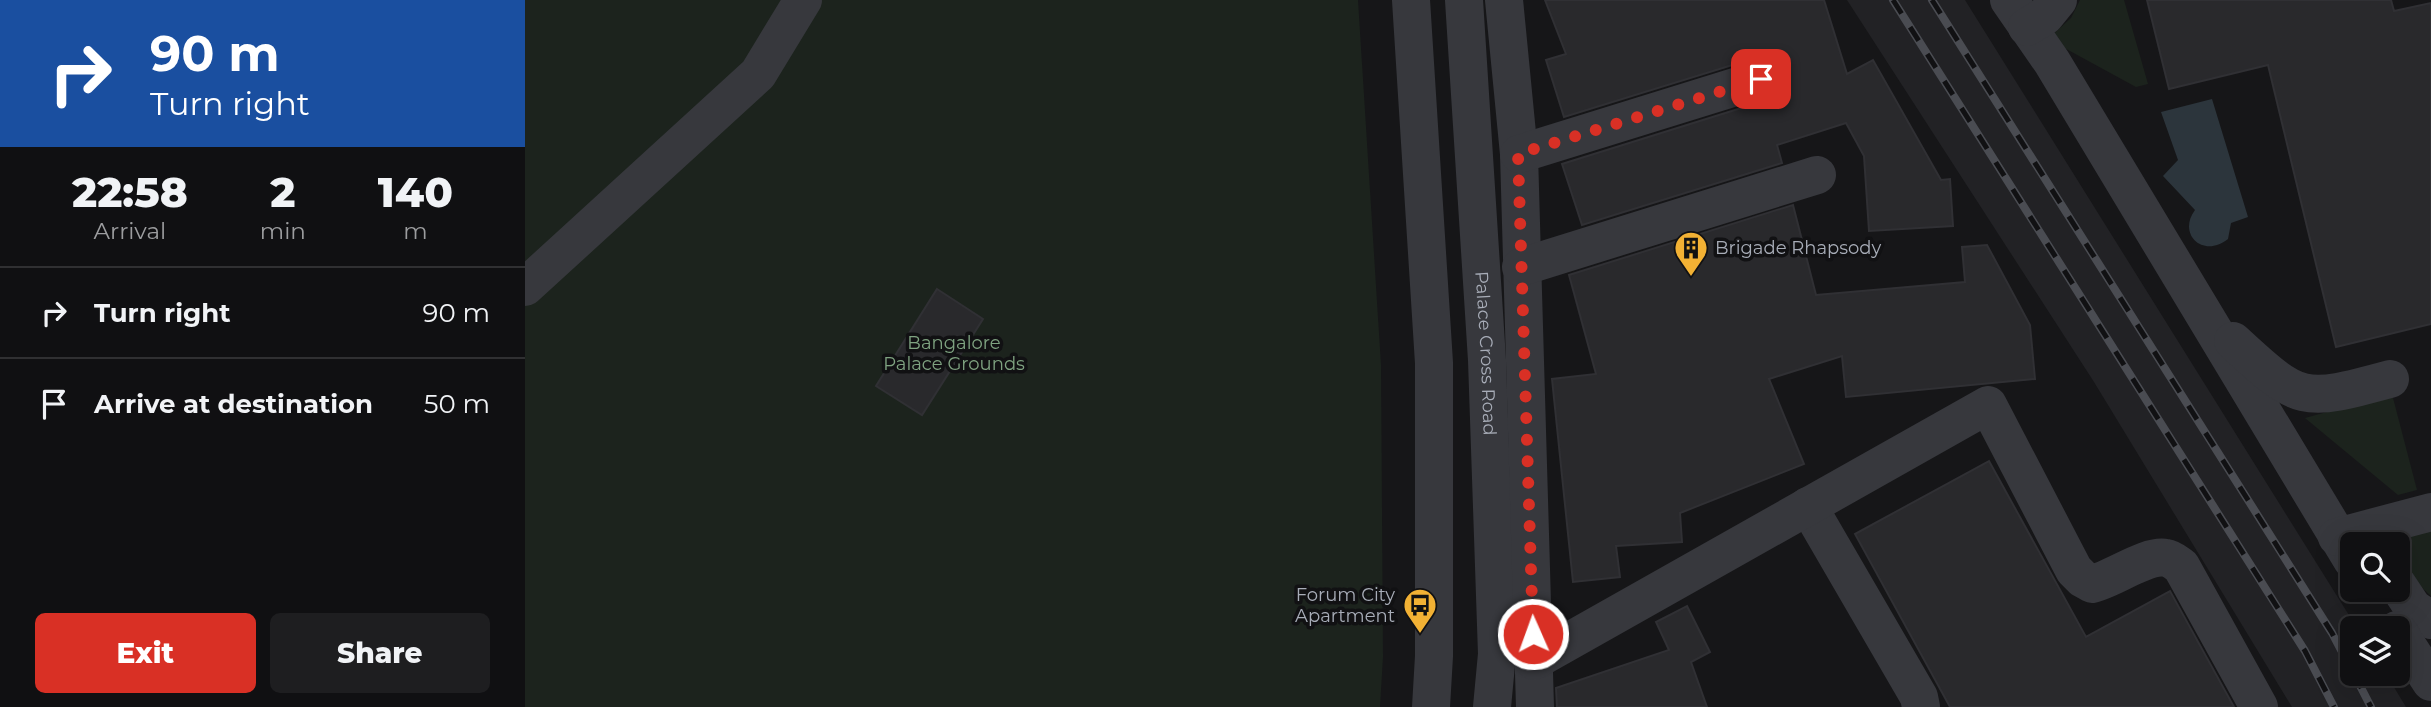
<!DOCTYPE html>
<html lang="en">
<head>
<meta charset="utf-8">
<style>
	body { margin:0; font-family:Montserrat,sans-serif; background:#1e1e20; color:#f1f3f6; height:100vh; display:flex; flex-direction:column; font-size:26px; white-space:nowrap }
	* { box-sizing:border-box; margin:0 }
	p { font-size:23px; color:#9c9d9f }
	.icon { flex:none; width:38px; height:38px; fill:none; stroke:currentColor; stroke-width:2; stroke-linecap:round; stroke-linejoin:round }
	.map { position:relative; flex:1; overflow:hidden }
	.side { display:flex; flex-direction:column; background:#101012; width:525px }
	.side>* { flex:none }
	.top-card { background:#1a4fa0; color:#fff; overflow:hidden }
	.controls { position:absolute; left:1815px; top:532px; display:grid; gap:14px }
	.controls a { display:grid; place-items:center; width:70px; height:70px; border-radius:10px; background:#101012; box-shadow:0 7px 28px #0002,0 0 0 2px #303032; font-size:35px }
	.pin { position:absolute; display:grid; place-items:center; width:60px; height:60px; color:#fff; margin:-30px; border-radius:14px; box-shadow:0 4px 10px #0006 }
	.me { position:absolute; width:77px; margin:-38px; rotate:358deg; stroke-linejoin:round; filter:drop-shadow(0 0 5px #0008) }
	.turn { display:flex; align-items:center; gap:24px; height:147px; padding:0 35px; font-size:32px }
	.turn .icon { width:91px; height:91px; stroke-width:2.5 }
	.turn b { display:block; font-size:49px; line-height:60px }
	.eta { display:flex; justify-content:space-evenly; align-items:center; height:119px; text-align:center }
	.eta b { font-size:42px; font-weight:800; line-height:49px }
	.action { display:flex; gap:14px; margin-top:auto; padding:14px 35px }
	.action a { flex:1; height:80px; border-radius:10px; background:#d93025; color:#fff; font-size:28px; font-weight:800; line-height:80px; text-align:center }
	.action a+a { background:#1e1e20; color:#f1f3f6 }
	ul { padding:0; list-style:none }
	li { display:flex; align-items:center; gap:21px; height:91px; padding:0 35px; border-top:2px solid #303032 }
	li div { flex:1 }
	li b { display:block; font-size:26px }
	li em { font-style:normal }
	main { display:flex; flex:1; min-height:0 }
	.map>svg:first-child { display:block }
	.built { fill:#222225 }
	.green { fill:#1c231d }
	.water { fill:#2c353c }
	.building { fill:#29292c; stroke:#303034; stroke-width:2 }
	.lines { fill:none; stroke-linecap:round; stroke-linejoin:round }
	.minor { stroke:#37383d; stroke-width:38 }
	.rail-casing { stroke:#4a4c52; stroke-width:8 }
	.rail { stroke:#111113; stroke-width:5; stroke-dasharray:16; stroke-linecap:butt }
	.route { stroke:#d93025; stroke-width:12; stroke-dasharray:0 21.6 }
	.labels { text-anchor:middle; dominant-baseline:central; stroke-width:7; stroke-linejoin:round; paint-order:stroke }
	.poi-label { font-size:18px; fill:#a8adb8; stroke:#111113; text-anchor:start }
	.park-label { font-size:18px; fill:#7fa381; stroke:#111113 }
	.street-label { font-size:18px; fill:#a8adb8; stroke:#111113 }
</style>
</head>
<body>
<main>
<section class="side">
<div class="top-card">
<div class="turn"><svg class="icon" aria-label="right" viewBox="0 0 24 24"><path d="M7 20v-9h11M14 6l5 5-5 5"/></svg><div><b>90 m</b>Turn right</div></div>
</div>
<div class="eta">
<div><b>22:58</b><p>Arrival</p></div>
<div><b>2</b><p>min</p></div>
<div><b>140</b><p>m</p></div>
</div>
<ul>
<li><svg class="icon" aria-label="right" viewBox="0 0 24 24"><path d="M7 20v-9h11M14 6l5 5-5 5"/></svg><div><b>Turn right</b></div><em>90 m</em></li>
<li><svg class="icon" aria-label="arrive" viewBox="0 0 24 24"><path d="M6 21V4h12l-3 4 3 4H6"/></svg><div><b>Arrive at destination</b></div><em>50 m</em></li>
</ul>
<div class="action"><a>Exit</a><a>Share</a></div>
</section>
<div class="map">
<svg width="1906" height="707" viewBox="0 0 1906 707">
	<rect width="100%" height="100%" fill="#161618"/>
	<path class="built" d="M1322,0h118l392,628h-5v46h34l20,33h-114l-198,-325z"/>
	<g class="green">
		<path d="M0,0h833l23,365 2,292 -3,50h-855z"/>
		<path d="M1555,0h44l24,84 -12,3 -88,-48 23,-21z"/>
		<path d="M1867,394l25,96 -19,5 -93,-77z"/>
		<path d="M1906,524v72l-25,-23 -8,-12 -1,-17h-11l-5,-7z"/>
	</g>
	<path class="water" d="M1687,99l36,118 -17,6 -3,16c-25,20 -51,-5 -33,-29l-32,-34 15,-16 -17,-48z"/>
	<g class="building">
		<path d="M1020,0h279l23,74 26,-14 68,120 9,-1 3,47 -84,5 -5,-75 -18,-33 -69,22 5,18 -200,62 -20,-61 205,-64 10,-7 5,-9v-11l-7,-10 -10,-5h-10l-191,59 -18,-57 20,-6z"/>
		<path d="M1622,0h244l3,11 37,-8v321l-95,23 -68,-282 -99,24z"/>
		<path d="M1268,205l23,90 149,-13 -3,-35 25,-2 43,80 5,54 -189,18 -4,-41 -73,23 35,85 -124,49 2,29 -66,4 4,31 -47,5 -21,-203 44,-5 -27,-99z"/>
		<path d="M412,289l46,30 -61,96 -46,-29z"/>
		<path d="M1464,461l97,176 84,-46 64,116h-284l-95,-173z"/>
		<path d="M1162,606l23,46 -19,10 16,45h-150l-1,-19 113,-38 -13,-28z"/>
	</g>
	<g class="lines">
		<g class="minor">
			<path d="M886,0l23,363v293l-3,51"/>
			<path id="s1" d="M939,0l23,360 10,294 -5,53"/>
			<path d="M979,0l15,154 16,553"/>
			<path d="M1484,0l43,62 300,498"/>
			<path d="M1502,27l18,-11 13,-16"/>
			<path d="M994,154l242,-75"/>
			<path d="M996,267l296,-92"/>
			<path d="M0,287l233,-213 45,-74"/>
			<path d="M1708,341c67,62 69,62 157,38"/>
			<path d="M1283,506l111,191 2,10"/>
			<path d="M1812,537l94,-25"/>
			<path d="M1872,584l16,24 18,12"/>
			<path d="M1872,630l34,52"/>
			<path d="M1009,661l454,-256 86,165 9,9 9,5c21,-5 55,-30 74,-26 6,1 10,5 15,8l78,141"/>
		</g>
		<defs>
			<g id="rail">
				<path d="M1368,0l412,651 29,56"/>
				<path d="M1407,0l400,633 20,38"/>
				<path d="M1829,674l17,33"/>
			</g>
		</defs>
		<use href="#rail" class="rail-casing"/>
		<use href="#rail" class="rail"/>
	</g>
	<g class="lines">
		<path class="route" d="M1008,634l-15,-480 243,-75"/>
	</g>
	<defs>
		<symbol id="building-pin" viewBox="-11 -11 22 30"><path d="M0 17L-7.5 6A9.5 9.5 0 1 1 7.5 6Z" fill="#f2b134" stroke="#111113"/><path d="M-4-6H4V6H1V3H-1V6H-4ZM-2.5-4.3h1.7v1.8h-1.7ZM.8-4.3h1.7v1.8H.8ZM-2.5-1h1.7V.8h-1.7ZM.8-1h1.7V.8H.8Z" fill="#111"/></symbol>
		<symbol id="bus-pin" viewBox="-11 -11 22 30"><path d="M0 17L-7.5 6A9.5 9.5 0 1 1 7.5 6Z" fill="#f2b134" stroke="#111113"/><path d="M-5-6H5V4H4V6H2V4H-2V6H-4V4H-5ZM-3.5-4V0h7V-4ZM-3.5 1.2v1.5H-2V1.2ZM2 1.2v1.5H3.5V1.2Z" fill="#111"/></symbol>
	</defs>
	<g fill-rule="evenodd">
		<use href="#building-pin" x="1147" y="229" width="38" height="52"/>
		<use href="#bus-pin" x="876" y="586" width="38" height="52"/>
	</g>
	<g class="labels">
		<g class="poi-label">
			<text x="1190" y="248">Brigade Rhapsody</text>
			<text x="870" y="595" text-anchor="end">Forum City<tspan x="870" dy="21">Apartment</tspan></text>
		</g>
		<g class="park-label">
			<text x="429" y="343">Bangalore<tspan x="429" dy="21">Palace Grounds</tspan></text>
		</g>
		<g class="street-label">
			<text stroke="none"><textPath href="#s1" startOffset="354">Palace Cross Road</textPath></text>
		</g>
	</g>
</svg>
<div class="controls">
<a><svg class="icon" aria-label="search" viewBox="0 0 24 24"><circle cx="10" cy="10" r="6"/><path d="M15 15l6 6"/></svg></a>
<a><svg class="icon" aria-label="layers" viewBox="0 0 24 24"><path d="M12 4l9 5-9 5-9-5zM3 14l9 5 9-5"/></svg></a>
</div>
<div class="pin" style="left:1236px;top:79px;background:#d93025"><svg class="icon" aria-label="arrive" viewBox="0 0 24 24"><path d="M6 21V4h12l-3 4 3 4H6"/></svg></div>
<svg class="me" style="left:1008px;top:634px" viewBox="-20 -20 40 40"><circle r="17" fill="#d93025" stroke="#fff" stroke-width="3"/><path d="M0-11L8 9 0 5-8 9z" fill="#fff"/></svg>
</div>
</main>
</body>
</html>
